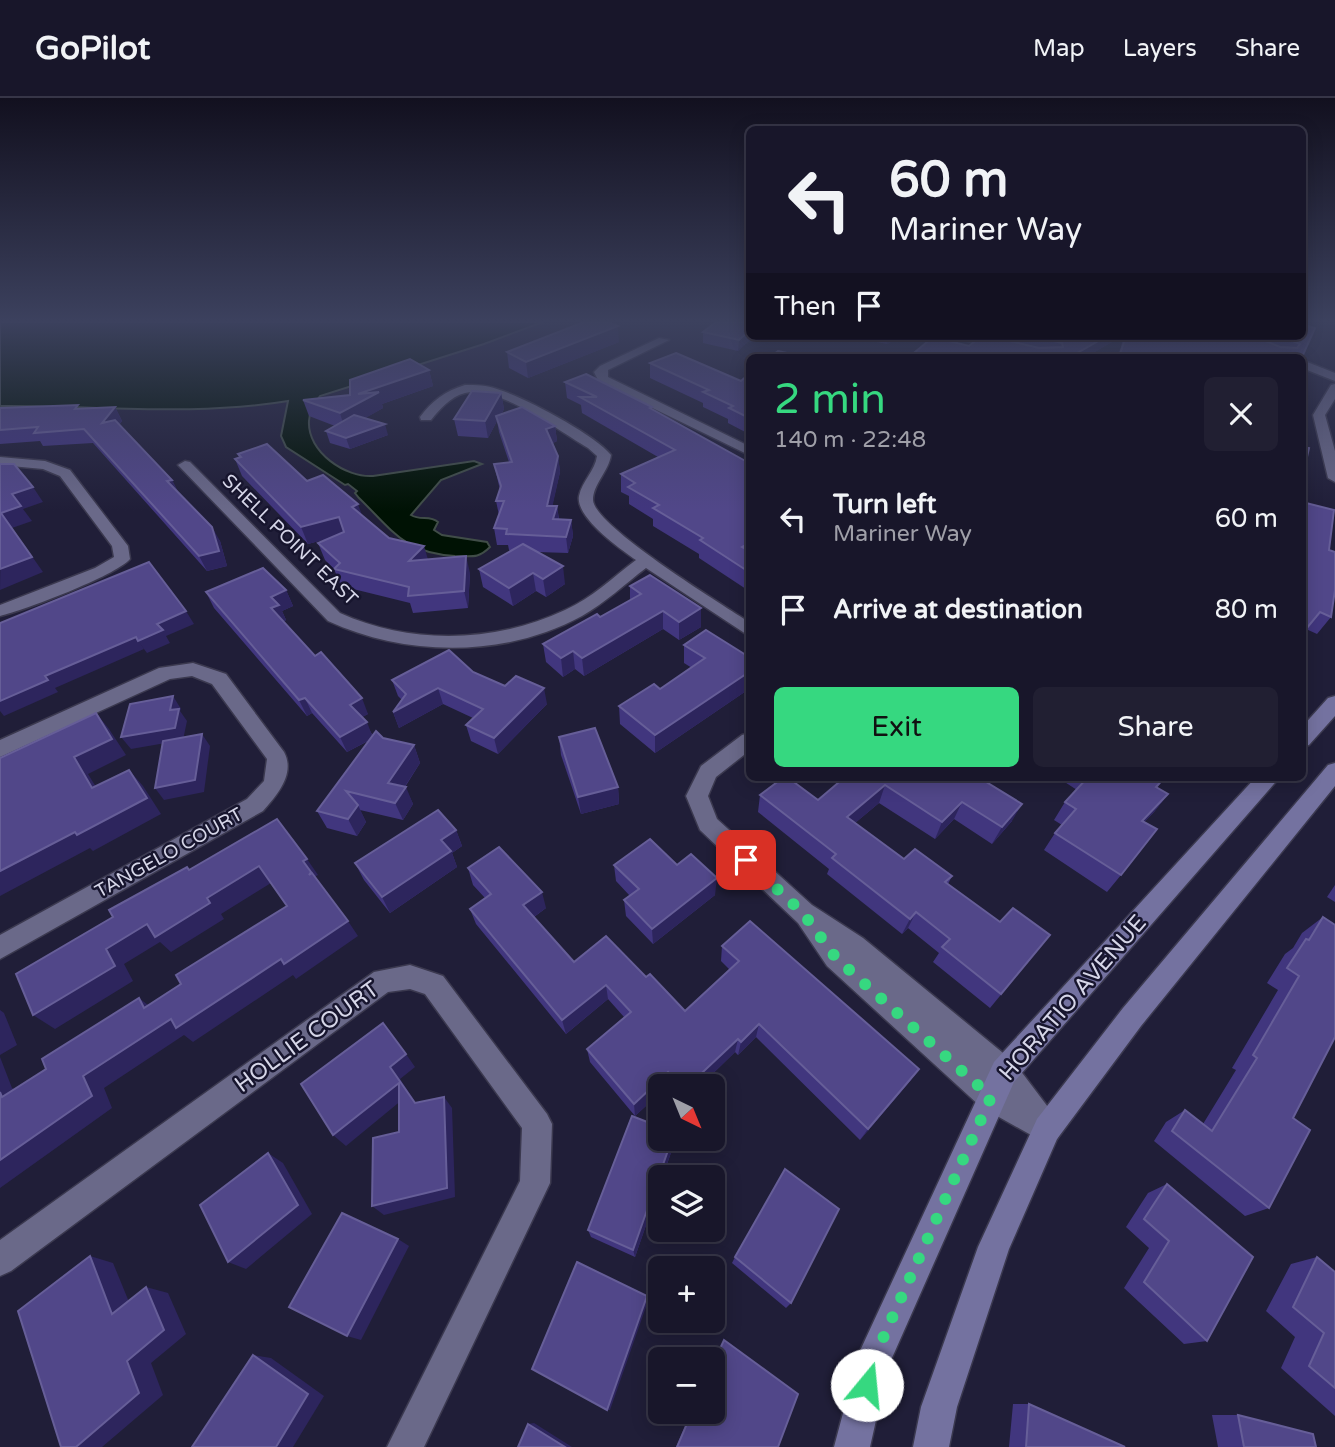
<!DOCTYPE html>
<html lang="en">
<head>
<meta charset="utf-8">
<style>
	body { margin:0; font-family:"Varela Round",sans-serif; background:#211f32; color:#f1f3f6; height:100vh; display:flex; flex-direction:column; font-size:26px; white-space:nowrap }
	* { box-sizing:border-box; margin:0 }
	p { font-size:23px; color:#9f9fa8 }
	.icon { flex:none; width:38px; height:38px; fill:none; stroke:currentColor; stroke-width:2; stroke-linecap:round; stroke-linejoin:round }
	.map { position:relative; flex:1; overflow:hidden }
	.panel { position:absolute; left:746px; top:256px; width:560px; height:427px; display:flex; flex-direction:column; background:#18162a; border-radius:10px; box-shadow:0 4px 18px #0003,0 0 0 2px #363547 }
	.panel>* { flex:none }
	.hud { position:absolute; left:746px; top:28px; width:560px; height:214px; border-radius:10px; box-shadow:0 4px 18px #0003,0 0 0 2px #363547; background:#18162a; color:#f1f3f6; overflow:hidden }
	.needle { width:46px; rotate:137deg }
	.tools { position:absolute; left:648px; top:976px; display:grid; gap:14px }
	.tools a { display:grid; place-items:center; width:77px; height:77px; border-radius:10px; background:#18162a; box-shadow:0 4px 18px #0003,0 0 0 2px #363547; font-size:35px }
	.pin { position:absolute; display:grid; place-items:center; width:60px; height:60px; color:#fff; margin:-30px; border-radius:14px; box-shadow:0 4px 10px #0006 }
	.me { position:absolute; width:77px; margin:-38px; rotate:17deg; stroke-linejoin:round; filter:drop-shadow(0 0 5px #0008) }
	.turn { display:flex; align-items:center; gap:24px; height:147px; padding:0 28px; font-size:32px }
	.turn .icon { width:91px; height:91px; stroke-width:2.5 }
	.turn b { display:block; font-size:49px; line-height:60px }
	.then { display:flex; align-items:center; height:66px; padding:0 28px; background:#0003; gap:14px; font-size:26px }
	.round { display:grid; place-items:center; flex:none; width:74px; height:74px; border-radius:10px; background:#211f32 }
	.head { display:flex; align-items:center; justify-content:space-between; height:119px; padding:0 28px }
	h1 { font-size:42px; font-weight:600; line-height:52px; color:#36d880 }
	.button { display:flex; gap:14px; margin-top:auto; padding:14px 28px }
	.button a { flex:1; height:80px; border-radius:10px; background:#36d880; color:#111; font-size:28px; font-weight:600; line-height:80px; text-align:center }
	.button a+a { background:#211f32; color:#f1f3f6 }
	ul { padding:0; list-style:none }
	li { display:flex; align-items:center; gap:21px; height:91px; padding:0 28px }
	li div { flex:1 }
	li b { display:block; font-size:26px }
	li em { font-style:normal }
	header { display:flex; align-items:center; gap:42px; box-sizing:border-box; height:98px; padding:0 35px; background:#18162a; border-bottom:2px solid #363547 }
	header strong { font-size:33px }
	nav { display:flex; gap:38px; margin-inline-start:auto; font-size:24px }
	.map>svg:first-child { display:block }
	.water { fill:#001204; stroke:#404d48; stroke-width:2 }
	.lines { fill:none; stroke-linecap:round; stroke-linejoin:round }
	.street-casing { stroke:#3b394f; stroke-width:3 }
	.secondary-casing { stroke:#3b394f; stroke-width:3 }
	.street { fill:#6a6989; fill-rule:evenodd }
	.secondary { fill:#7472a0; fill-rule:evenodd }
	.wall { fill:#41367e }
	.shaded-wall { fill:#2d255d }
	.building { fill:#514789; stroke:#665e98; stroke-width:2 }
	.route { stroke:#36d880; stroke-width:12; stroke-dasharray:0 21.6 }
	.labels { text-anchor:middle; dominant-baseline:central; stroke-width:5; stroke-linejoin:round; paint-order:stroke }
	.street-label { font-size:19px; fill:#d6d6e8; stroke:#17152e }
	.near-street-label { font-size:23px; fill:#d6d6e8; stroke:#17152e }
</style>
</head>
<body>
<header>
<strong>GoPilot</strong>
<nav><a>Map</a><a>Layers</a><a>Share</a></nav>
</header>
<div class="map">
<svg width="1335" height="1349" viewBox="0 0 1335 1349">
	<rect width="100%" height="100%" fill="#201e38"/>
	<path class="water" d="M0,224h543l-59,22 -164,52c-5,7 -11,15 -11,25 -2,31 37,57 64,55l101,-15 8,3 -41,16 -30,35c9,6 19,0 27,7l-4,8 8,5 45,7 3,5c-12,12 -18,9 -35,9 -51,-3 -62,-25 -96,-58l-4,-5 2,-2 -9,-7 -3,1 -59,-38 -5,-11 7,-35c-96,16 -192,4 -288,5z"/>
	<g class="lines">
		<defs>
			<g id="street">
				<path d="M947,238h22l88,21h-22z"/>
				<path d="M659,240l10,2 -61,30v7l141,69v9l-150,-73 -5,-10 6,-6z"/>
				<path d="M1302,262l33,13v8l-33,-13z"/>
				<path d="M1335,286v15l-10,16 10,36v31l-7,-4 -15,-63 18,-30z"/>
				<path d="M465,287c11,0 22,0 32,4 27,8 97,45 114,66 -2,16 -18,29 -18,45 1,26 130,105 156,122v14l-103,-68c-21,16 -41,35 -64,48 -77,42 -176,41 -254,5l-150,-156 7,-4 5,1 150,151c71,32 155,30 225,-3 27,-12 48,-33 71,-50 -16,-11 -61,-43 -57,-64 3,-15 16,-25 18,-40l-9,-8c-29,-17 -89,-63 -123,-55 -15,4 -25,16 -34,27h-10l-1,-3c12,-16 25,-26 45,-32z"/>
				<path d="M0,359l45,4 25,9 58,76 2,13c-15,17 -105,51 -130,57v-11l95,-37 19,-11 -2,-11 -52,-70 -17,-7 -43,-4z"/>
				<path d="M193,565l33,11 58,78c12,22 -8,44 -21,59l-263,148v-24l247,-136 17,-18 3,-22 -55,-75 -20,-8 -22,3 -170,78v-17l159,-72z"/>
				<path d="M749,635v18l-33,26 -8,19 9,23 95,86 51,33 151,124 43,57 5,10 -5,10 -10,5 -66,-37 -154,-141 -29,-43 -98,-93 -14,-34 15,-30 41,-31z"/>
				<path d="M410,867l33,11 104,138 5,10 -2,59 -126,264h-37l133,-266 2,-53 -97,-134 -15,-5 -22,3 -377,279 -11,5v-36l374,-268z"/>
			</g>
			<g id="secondary">
				<path d="M1335,598v20l-26,29 -7,2v-20l26,-29z"/>
				<path d="M1335,665v23l-194,240 -84,113 -48,110 -52,158 -8,40h-36l8,-40 57,-160 59,-128 86,-111 205,-243z"/>
				<path d="M1256,679h24l-266,305 -126,285 -18,80h-36l25,-94 135,-291z"/>
			</g>
		</defs>
		<use href="#street" class="street-casing"/>
		<use href="#secondary" class="secondary-casing"/>
		<use href="#street" class="street"/>
		<use href="#secondary" class="secondary"/>
	</g>
	<g class="wall">
		<path d="M703,234l46,4h5l-16,15 -35,-8z"/>
		<path d="M811,238h20l-5,4z"/>
		<path d="M846,238h58l-17,8z"/>
		<path d="M981,238h141l-36,21h-177l60,-11z"/>
		<path d="M1124,238h178v21h-184z"/>
		<path d="M619,244l-91,36 -19,-10 -2,-16z"/>
		<path d="M650,265l91,18 8,-7v60l-21,-11v-4l-25,-12v-4l-53,-25z"/>
		<path d="M429,272l4,16 -51,18 1,4 -18,10 23,17 -38,14 -20,-6 -4,-12 9,-5 -26,-10 -6,-16 47,-5z"/>
		<path d="M565,284l87,25v3l97,53v128l-50,-33v-4l-46,-28v-7l-24,-15v-8l-8,-4v-18l37,-17 -76,-44 -1,-8 -14,-7z"/>
		<path d="M501,295l3,16 -3,6 54,11 2,15 -4,2 5,13 2,16 -8,34h5l2,13 12,1 2,16 -5,17 -31,-1 28,32 -19,13 -10,-6 -23,15 -30,-19 -4,-18 33,-18 -3,-1 -1,-5h-11l-3,-17 5,-13 -3,-14 4,-11 -6,-26 15,-2 -10,-30 -2,-11 -9,17 -30,-2 -4,-17z"/>
		<path d="M115,309l7,14 -3,4 53,55 6,12 42,49 7,25 -20,5 -114,-128 -50,3 -3,-5 -40,3v-36h80z"/>
		<path d="M238,356l69,27 55,34 27,23 39,21 42,14 -2,35 -55,5 -3,-10 -69,-17 -7,-17 -9,-9 -7,-17 8,-4 -18,5 -66,-68 -7,-17 4,-1z"/>
		<path d="M1329,452l2,67 -14,17 -11,-5z"/>
		<path d="M630,488l71,41 -22,13 -16,-11 -79,47 -9,-7 -12,8 -17,-15 -3,-18 57,-27 30,-17z"/>
		<path d="M286,492l7,16 -11,5 4,9 -3,2 85,92 -6,3 11,19 41,9 6,18 -15,24 8,17 -10,16 -43,-10 6,12 -9,14 -30,-8 -10,-17 53,-71 -23,12 -35,-39 -5,3 -93,-108 -8,-16z"/>
		<path d="M684,547l65,12v32l-94,64 -35,-29 -1,-18 41,-17 32,-21 -8,-5z"/>
		<path d="M473,574l74,32 -49,50 -27,-13 -5,-16 7,-7 -30,-14 -44,24 -6,-16 9,-12 -4,-4 -6,-16z"/>
		<path d="M559,639l59,50 1,17 -38,10 -20,-59z"/>
		<path d="M826,679h152l34,44 -20,23 -38,-25 -19,20 -56,-36 -24,20 49,36 48,17 -4,8 52,38 50,13 -60,73 -57,-46 6,-9 -31,-25 -6,6 -75,-60 2,-5 -71,-57 2,-17 58,5 20,-17z"/>
		<path d="M1057,679h108l-8,11 11,6 -14,18 -10,10 -23,53 -14,17 -63,-42 11,-17 7,-8 -8,-5 11,-18 12,-12z"/>
		<path d="M456,732l6,16 -10,7 5,14 -67,46 -26,-33 -9,-17z"/>
		<path d="M614,767h63l38,30 -62,49 -27,-28 -2,-16 6,-4 -14,-15z"/>
		<path d="M468,770l78,40 -12,9 40,45 72,15 39,34 45,-41 -9,-9 1,-15 188,135 -50,59 -104,-103 -18,18 -3,-3 -36,35h-29l-2,-2 -8,2v6l-25,23 -45,-54 -3,-13 37,-32 -16,-18 -42,35 -90,-110 -6,-15 15,-11 -12,-13z"/>
		<path d="M1335,787v17l-8,-5z"/>
		<path d="M1323,819l-30,201 -24,90 -24,8 -91,-75 12,-19 19,-12 18,14 33,-54 -4,-2 46,-78 -11,-7 18,-29 8,-6 9,-15z"/>
		<path d="M660,1041h14v5l-39,113 -44,-20 -3,-7z"/>
		<path d="M1167,1086l40,157 -23,3 -60,-56 25,-40 -23,-21 22,-34z"/>
		<path d="M735,1159l56,46 -5,5 -54,-45z"/>
		<path d="M1317,1159l18,15v144l-54,-48 14,-31 -29,-26 25,-47z"/>
		<path d="M724,1242l54,107h-102l15,-35h21v-48z"/>
		<path d="M1013,1306h16l96,43h-116z"/>
		<path d="M1212,1317h26l78,32h-98z"/>
	</g>
	<g class="shaded-wall">
		<path d="M618,228l1,16 -91,36 -2,-16z"/>
		<path d="M749,233v5h5l-16,15 1,-11z"/>
		<path d="M888,238h16l-17,8z"/>
		<path d="M1107,238h15l-36,21h-16z"/>
		<path d="M429,272l4,16 -51,18 1,4 -38,22 -5,-17 18,-19z"/>
		<path d="M501,295l3,16 -6,11 -2,-4 1,5 -9,17 -3,-17z"/>
		<path d="M115,309l7,14 -12,15 -8,-13z"/>
		<path d="M385,326l3,11 -38,14 -4,-11z"/>
		<path d="M555,328l2,15 -9,4 -2,-16z"/>
		<path d="M558,358l2,16 -11,50 -2,-16z"/>
		<path d="M172,382l7,14 -12,-13z"/>
		<path d="M33,389l10,15 -20,7 9,12 -20,7 31,44 -43,18 1,-77 11,-19z"/>
		<path d="M358,406l6,17 -12,-14z"/>
		<path d="M557,408l2,16 -6,-3z"/>
		<path d="M339,419l6,17 -37,10 -7,-17z"/>
		<path d="M571,422l2,16 -5,17 -2,-16z"/>
		<path d="M212,429l8,14 7,25 -20,5 -8,-15z"/>
		<path d="M749,445v17l-7,-13z"/>
		<path d="M424,448l5,17 -20,-2z"/>
		<path d="M466,458l4,17 -2,35 -4,-17z"/>
		<path d="M563,468l2,18 -19,13 -3,-18z"/>
		<path d="M533,475l3,18 -23,15 -4,-18z"/>
		<path d="M286,492l7,16 -11,5 4,9 -7,4 -8,-16v-11z"/>
		<path d="M701,510v19l-22,13v-18z"/>
		<path d="M186,513l8,13 -28,12 4,7 -23,10 -9,-12 19,-17z"/>
		<path d="M663,513v18l-79,47 -2,-18z"/>
		<path d="M136,539l8,12 -89,39 3,4 -54,24 -4,-5v-10l45,-25z"/>
		<path d="M573,553l2,18 -12,8 -2,-19z"/>
		<path d="M749,574v17l-94,64v-18z"/>
		<path d="M438,590l5,16 -44,24 -6,-16z"/>
		<path d="M544,590l3,16 -49,50 -4,-16z"/>
		<path d="M173,598l8,13 -1,2 7,10 -4,19 -52,9 -10,-12 49,-27z"/>
		<path d="M305,600l7,15 -5,3 -8,-16z"/>
		<path d="M362,600l6,16 -11,6 -7,-15z"/>
		<path d="M96,615l13,16 17,26 -38,19 19,31 -15,-17 -18,-31z"/>
		<path d="M367,624l6,16 -26,14 -7,-15z"/>
		<path d="M202,636l8,12 -6,46 -40,8 -9,-12z"/>
		<path d="M414,647l6,18 -24,37 -8,-17z"/>
		<path d="M129,672l14,16 18,28 -68,37 -3,-3 -90,48v-25z"/>
		<path d="M885,687l-6,18 -37,31 5,-17z"/>
		<path d="M406,689l7,17 -10,16 -8,-17z"/>
		<path d="M618,689l1,17 -38,10 -3,-17z"/>
		<path d="M1168,696l-14,18 -25,26 13,-17z"/>
		<path d="M962,704l-8,17 -19,20 7,-17z"/>
		<path d="M1022,706l-10,17 -20,23 10,-17z"/>
		<path d="M358,707l8,17 -9,14 -9,-17z"/>
		<path d="M456,732l6,16 -10,7 5,14 -67,46 -8,-16 59,-57z"/>
		<path d="M307,761l11,16 -4,2 5,14 -16,-30z"/>
		<path d="M259,768l12,17 -50,31 3,5 -53,33 -11,-10 -36,22 9,17 -78,48 -22,-14 73,-66 41,-25 60,-26z"/>
		<path d="M717,780l-2,17 -62,49 -1,-15z"/>
		<path d="M542,794l4,16 -18,13 -5,-16z"/>
		<path d="M916,814l-8,16 -6,6 8,-15z"/>
		<path d="M348,823l10,15 -62,43 -3,-4 -100,67 -9,-7 -80,53 8,20 -112,80v-28l83,-84 88,-57 110,-60z"/>
		<path d="M606,887l2,14 -42,35 -4,-14z"/>
		<path d="M139,900l18,14 -13,-4z"/>
		<path d="M0,912l4,3 13,32 -17,10z"/>
		<path d="M759,926l-3,13 -18,18 3,-13z"/>
		<path d="M738,941l-3,13 -36,35h-12z"/>
		<path d="M406,956l9,13 -15,12 24,36 -34,-48z"/>
		<path d="M0,959l12,31 8,4 -18,5 -2,-5z"/>
		<path d="M919,971l-9,12 -50,59 8,-11z"/>
		<path d="M668,974v13l-2,2h-6v6l-25,23 -1,-12z"/>
		<path d="M399,985l9,12 -62,51 -13,-11z"/>
		<path d="M444,999l8,11 3,89 -71,18 -12,-9z"/>
		<path d="M672,1041h2v5l-12,34h-2v7l-25,72 -2,-7z"/>
		<path d="M268,1055l15,10 29,51 -66,55 -18,-7z"/>
		<path d="M398,1141l11,7 -48,94 -14,-4z"/>
		<path d="M90,1158l23,7 23,56 -24,-5z"/>
		<path d="M146,1189l22,6 18,41 -35,29 12,32 -61,52h-26l51,-86z"/>
		<path d="M647,1198l1,5 -38,109h-3z"/>
		<path d="M253,1257l18,3 53,38 -31,51h-17z"/>
		<path d="M534,1325l38,24h-7l-37,-23z"/>
	</g>
	<g class="building">
		<path d="M584,224h24l10,4 -92,36 -19,-10z"/>
		<path d="M716,224h33v9l-10,9 -36,-8z"/>
		<path d="M1302,226l13,4 -13,29h-183l7,-21h128l26,11 17,1 3,-4 -19,-8h21z"/>
		<path d="M981,238h8l50,12 24,-1 -1,-4 -28,-7h73l-37,21h-161l24,-20 36,9z"/>
		<path d="M778,253l23,5 -2,1h-29z"/>
		<path d="M676,255l65,28 8,-7v44l-20,-10 4,-2 -30,-14 6,-2 -59,-27z"/>
		<path d="M410,261l19,11 -71,24 21,-2 -39,21 -37,-13 47,-5v-15z"/>
		<path d="M586,276l66,33 -2,1 99,55v80l-7,4 7,4v21l-49,-32 3,-2 -50,-30 6,-3 -31,-18 7,-4 -14,-9 54,-24 -95,-53h17l-32,-15z"/>
		<path d="M472,293l29,2 -16,28 -31,-2z"/>
		<path d="M78,307l-3,4 40,-2 -13,16 13,-3 57,60 -5,1 45,46 7,24 -20,5 -115,-127 -50,4 4,-6 -38,3v-22z"/>
		<path d="M522,309l33,19 -9,3 12,27 -11,50h10l-4,13 18,1 -5,17 -60,-3 1,-5 -13,-1 10,-27h-8l5,-15 -7,-22 18,-2 -16,-46z"/>
		<path d="M354,317l31,9 -39,14 -20,-7z"/>
		<path d="M267,346l40,37 16,-6 35,29 -6,3 37,31 35,8 -15,15 57,-5 -2,35 -56,5 1,-9 -75,-18 6,-6 -22,-20 26,-11 -5,-15 -38,10 -66,-68 6,-2 -3,-3z"/>
		<path d="M1302,349l7,1 -4,18 -3,-1z"/>
		<path d="M0,366h14l19,23 -21,7 9,12 -20,7 31,44 -32,12z"/>
		<path d="M1302,404l32,8 -5,40 6,2v38l-4,27 -11,-5 -18,22z"/>
		<path d="M523,446l40,22 -20,13 -10,-6 -24,15 -30,-19z"/>
		<path d="M149,464l37,49 -29,13 6,6 -25,11 -2,-4 -91,39 3,4 -48,21v-78z"/>
		<path d="M263,470l23,22 -15,7 8,8 -8,3 44,48 6,-4 41,46 -12,7 17,17 -27,15 -35,-39 -6,2 -93,-108z"/>
		<path d="M650,477l51,33 -22,14 -16,-11 -81,47 -9,-7 -12,7 -18,-14 54,-30 3,3 41,-23 -11,-8z"/>
		<path d="M706,532l43,27v15l-94,63 -36,-29 35,-22 6,5 45,-31 -21,-13z"/>
		<path d="M449,552l24,22 32,14 11,-10 28,12 -50,50 -28,-13 17,-16 -45,-21 -45,24 13,-18 -14,-14z"/>
		<path d="M173,598l-3,14 9,-1 -4,19 -54,9 9,-33z"/>
		<path d="M96,615l16,26 -38,18 18,31 37,-18 18,28 -70,37 -2,-3 -75,39v-113z"/>
		<path d="M595,630l23,59 -40,10 -19,-60z"/>
		<path d="M376,633l7,7 31,7 -26,38 18,4 -11,16 -49,-12 12,14 -10,14 -31,-8z"/>
		<path d="M202,636l-7,46 -40,8 8,-47z"/>
		<path d="M784,679h3l31,23 27,-23h133l44,27 -20,23 -40,-25 -20,20 -57,-37 -38,32 57,42 11,-10 37,27 -7,6 55,40 13,-14 37,27 -49,59 -59,-47 8,-8 -34,-27 -6,7 -78,-61 4,-4 -76,-59z"/>
		<path d="M1088,679h77l-9,10 12,7 -26,27 15,8 -36,46 -66,-42 21,-24 -11,-7z"/>
		<path d="M438,712l18,20 -15,10 10,11 -69,46 -27,-34z"/>
		<path d="M277,721l30,40 -4,2 8,11 -2,3 3,-2 36,48 -64,43 -3,-5 -105,69 -5,-9 -88,57 9,20 -92,64v-68l2,5 44,-28 -4,-10 97,-61 5,10 37,-24 -5,-9 111,-69 -28,-40 -52,32 3,5 -55,34 -8,-13 -41,25 9,17 -82,49 -17,-41 97,-57 -4,-7 78,-43 2,3z"/>
		<path d="M650,741l27,26 14,-11 26,24 -65,51 -28,-29 15,-11 -25,-24z"/>
		<path d="M499,749l43,45 -19,13 51,57 32,-26 40,41 4,-3 35,37 54,-50 -17,-15 28,-25 169,148 -51,60 -109,-105 -18,18 -3,-3 -51,48h-6l-13,-15 -34,32 -47,-55 44,-37 -25,-27 -44,35 -92,-111 21,-15 -23,-26z"/>
		<path d="M1323,819l12,8v112l-42,81 17,12 -41,78 -97,-77 13,-21 27,21 45,-73 -4,-3 46,-79 -12,-8 19,-29 3,1z"/>
		<path d="M383,925l23,31 -16,13 25,36 29,-6 3,91 -75,18 1,-68 26,-6v-49l-66,52 -32,-51z"/>
		<path d="M632,1018l28,11v12h12l-39,111 -45,-20z"/>
		<path d="M268,1055l30,52 -70,57 -28,-57z"/>
		<path d="M785,1071l54,40 -48,94 -56,-46z"/>
		<path d="M1167,1086l86,73 -46,84 -63,-59 25,-41 -25,-22z"/>
		<path d="M342,1115l56,26 -51,97 -58,-29z"/>
		<path d="M90,1158l22,58 34,-27 18,43 -37,31 12,32 -63,54h-15l-43,-136z"/>
		<path d="M1317,1159l18,15v116l-26,-22 15,-33 -31,-26z"/>
		<path d="M577,1164l70,34 -40,114 -75,-41z"/>
		<path d="M724,1242l74,54 -20,53h-101l15,-35h20v-46z"/>
		<path d="M253,1257l55,39 -32,53h-84z"/>
		<path d="M1029,1306l96,43h-99z"/>
		<path d="M1238,1317l75,19 3,13h-72z"/>
		<path d="M528,1326l37,23h-47z"/>
	</g>
	<linearGradient id="sky" x2="0" y2="1"><stop stop-color="#12101f"/><stop offset="0.54" stop-color="#3c415e"/><stop offset="1" stop-color="#3c415e" stop-opacity="0"/></linearGradient>
	<rect width="1335" height="413" fill="url(#sky)"/>
	<g class="lines">
		<path class="route" d="M746,762l57,53 33,45 155,139 -120,268 -4,20"/>
	</g>
	<g class="labels">
		<g class="street-label">
			<text transform="translate(290 442) rotate(44)">SHELL POINT EAST</text>
			<text transform="translate(169 755) rotate(-29)">TANGELO COURT</text>
		</g>
		<g class="near-street-label">
			<text transform="translate(1073 900) rotate(-49)">HORATIO AVENUE</text>
			<text transform="translate(307 939) rotate(-36)">HOLLIE COURT</text>
		</g>
	</g>
</svg>
<div class="tools">
<a><svg class="needle" viewBox="-14 -14 28 28"><path d="M0-13l5 13h-10z" fill="#e53935"/><path d="M0 13l5-13h-10z" fill="#9f9fa8"/></svg></a>
<a><svg class="icon" aria-label="layers" viewBox="0 0 24 24"><path d="M12 4l9 5-9 5-9-5zM3 14l9 5 9-5"/></svg></a>
<a>+</a>
<a>−</a>
</div>
<div class="pin" style="left:746px;top:762px;background:#d93025"><svg class="icon" aria-label="arrive" viewBox="0 0 24 24"><path d="M6 21V4h12l-3 4 3 4H6"/></svg></div>
<svg class="me" style="left:867px;top:1287px" viewBox="-20 -20 40 40"><circle r="19" fill="#fff"/><path d="M0-13L10 11 0 6-10 11z" fill="#36d880"/></svg>
<div class="hud">
<div class="turn"><svg class="icon" aria-label="left" viewBox="0 0 24 24"><path d="M17 20v-9H6M10 6l-5 5 5 5"/></svg><div><b>60 m</b>Mariner Way</div></div>
<div class="then">Then<svg class="icon" aria-label="arrive" viewBox="0 0 24 24"><path d="M6 21V4h12l-3 4 3 4H6"/></svg></div>
</div>
<section class="panel">
<div class="head"><div><h1>2 min</h1><p>140 m · 22:48</p></div><a class="round"><svg class="icon" aria-label="close" viewBox="0 0 24 24"><path d="M6 6l12 12M18 6L6 18"/></svg></a></div>
<ul>
<li><svg class="icon" aria-label="left" viewBox="0 0 24 24"><path d="M17 20v-9H6M10 6l-5 5 5 5"/></svg><div><b>Turn left</b><p>Mariner Way</p></div><em>60 m</em></li>
<li><svg class="icon" aria-label="arrive" viewBox="0 0 24 24"><path d="M6 21V4h12l-3 4 3 4H6"/></svg><div><b>Arrive at destination</b></div><em>80 m</em></li>
</ul>
<div class="button"><a>Exit</a><a>Share</a></div>
</section>
</div>
</body>
</html>
